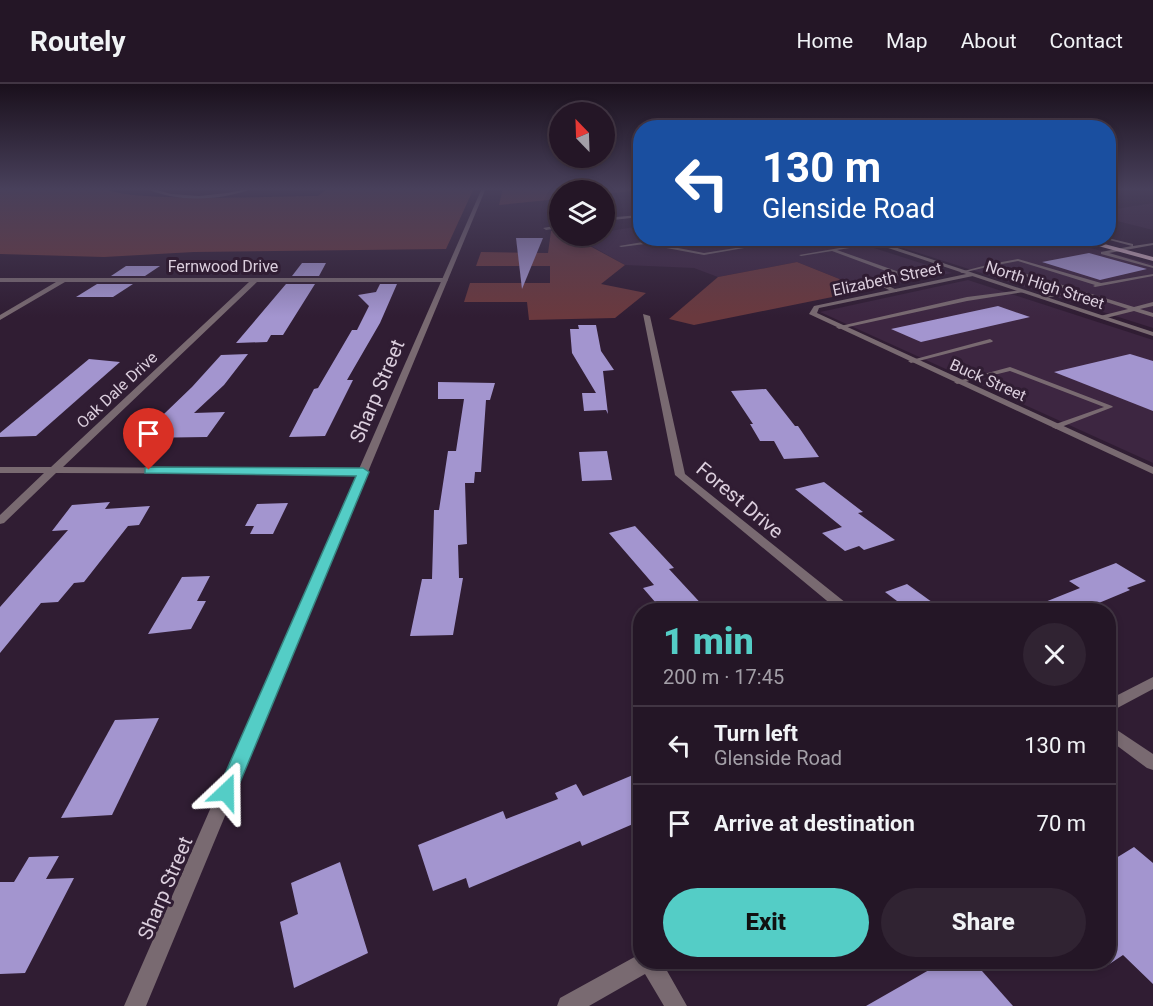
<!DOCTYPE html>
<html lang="en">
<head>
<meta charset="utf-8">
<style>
	body { margin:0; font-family:Roboto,sans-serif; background:#302332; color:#f1f3f6; height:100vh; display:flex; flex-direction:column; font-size:22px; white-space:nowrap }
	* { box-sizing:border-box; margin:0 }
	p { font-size:20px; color:#a39fa7 }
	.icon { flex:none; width:33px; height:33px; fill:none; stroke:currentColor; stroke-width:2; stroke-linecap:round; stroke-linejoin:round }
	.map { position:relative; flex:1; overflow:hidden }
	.sheet { position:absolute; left:633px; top:519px; width:483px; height:366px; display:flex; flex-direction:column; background:#241626; border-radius:24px; box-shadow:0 3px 9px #0003,0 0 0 2px #413543 }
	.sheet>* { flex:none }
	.hud { position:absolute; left:633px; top:36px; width:483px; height:126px; border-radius:24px; box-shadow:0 3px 9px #0003,0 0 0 2px #413543; background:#1a4fa0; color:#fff; overflow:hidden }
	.needle { width:39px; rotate:337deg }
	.controls { position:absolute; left:549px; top:18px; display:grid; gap:12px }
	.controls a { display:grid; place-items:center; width:66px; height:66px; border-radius:50%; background:#241626; box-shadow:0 3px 9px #0003,0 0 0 2px #413543; font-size:30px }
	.pin { position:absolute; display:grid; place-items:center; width:51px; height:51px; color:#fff; margin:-62px -26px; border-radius:50% 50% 50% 0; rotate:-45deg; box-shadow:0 0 6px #0007 }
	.pin .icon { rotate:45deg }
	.me { position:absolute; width:66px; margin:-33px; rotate:23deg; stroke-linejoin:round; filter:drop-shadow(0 0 4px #0008) }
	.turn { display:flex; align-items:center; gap:21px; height:126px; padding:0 30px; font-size:27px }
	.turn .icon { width:78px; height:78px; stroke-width:2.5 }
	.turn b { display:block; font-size:42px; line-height:51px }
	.round { display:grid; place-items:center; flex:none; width:63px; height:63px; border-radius:32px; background:#302332 }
	.headline { display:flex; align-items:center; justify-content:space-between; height:102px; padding:0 30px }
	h1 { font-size:36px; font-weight:800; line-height:45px; color:#54cdc6 }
	.button { display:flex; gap:12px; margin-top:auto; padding:12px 30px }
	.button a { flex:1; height:69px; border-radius:36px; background:#54cdc6; color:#111; font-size:24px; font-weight:800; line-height:69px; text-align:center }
	.button a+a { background:#302332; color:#f1f3f6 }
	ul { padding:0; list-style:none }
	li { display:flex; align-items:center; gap:18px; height:78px; padding:0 30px; border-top:2px solid #413543 }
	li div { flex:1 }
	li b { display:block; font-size:22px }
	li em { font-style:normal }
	header { display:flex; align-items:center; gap:36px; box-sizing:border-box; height:84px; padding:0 30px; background:#241626; border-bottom:2px solid #413543 }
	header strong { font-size:28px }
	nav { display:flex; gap:33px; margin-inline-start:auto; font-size:21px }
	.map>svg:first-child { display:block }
	.built { fill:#3d2641 }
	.green { fill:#6a393e }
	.building { fill:#a395cf }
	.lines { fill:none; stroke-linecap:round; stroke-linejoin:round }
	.service { fill:#796a71; fill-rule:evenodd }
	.minor { fill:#796a71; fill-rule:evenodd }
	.tertiary { fill:#796a71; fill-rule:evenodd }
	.primary { fill:#ceafbe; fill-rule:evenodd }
	.route { fill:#54cdc6; stroke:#378581; stroke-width:1.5 }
	.labels { text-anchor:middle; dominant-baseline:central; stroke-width:6; stroke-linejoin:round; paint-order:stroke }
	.far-street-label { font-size:16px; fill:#dbcedd; stroke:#301d33 }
	.street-label { font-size:20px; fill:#dbcedd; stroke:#301d33 }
</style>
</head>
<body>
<header>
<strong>Routely</strong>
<nav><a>Home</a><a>Map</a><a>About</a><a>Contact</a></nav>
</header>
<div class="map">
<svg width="1153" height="922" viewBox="0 0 1153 922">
	<rect width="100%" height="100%" fill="#301d33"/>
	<g class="built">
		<path d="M1153,119v27l-44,-11v-9z"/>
		<path d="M640,142v12l206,1 106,34 -85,17 -70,-28 -79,15 -24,-9 -69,-3 -37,-21 22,-13z"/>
		<path d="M875,155h180l98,25v64z"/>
		<path d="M968,196l185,60v123l-333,-151z"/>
	</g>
	<g class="green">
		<path d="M0,104h105c17,15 180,8 213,8l10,-8h146l-28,61 -252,3 -90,5 -104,-3z"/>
		<path d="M503,104h137v2l-35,4 -1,-4h-44l-1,9 -60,6z"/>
		<path d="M559,146l1,6h42l-14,9 37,20 -24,19 45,9 -31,25 -86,2 -2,-18h-63l6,-19h80v-17h-74l5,-14 67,1 3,-22z"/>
		<path d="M797,178l70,28 -173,35 -25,-6 49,-42z"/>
	</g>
	<g class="building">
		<path d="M516,154h27l-21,51z"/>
		<path d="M1089,169l18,5 40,11 -47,11 -58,-18z"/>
		<path d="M302,179h24l-7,13h-27z"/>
		<path d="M126,182h34l-15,10h-34z"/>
		<path d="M97,200h36l-20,13h-37z"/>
		<path d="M286,200h29l-32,51h-12l-4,7 -31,1z"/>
		<path d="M380,200h17l-17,39 -33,57h6l-28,56 -36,1 25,-48 4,-1 34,-58h5l12,-24 -11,-11 18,-3z"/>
		<path d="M998,222l32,11 -109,25 -30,-13z"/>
		<path d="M578,241h18l5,26 13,19 -11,1 5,43 -2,-4 -22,1 -2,-18h14l-24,-40 -2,-24h9z"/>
		<path d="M248,270l-24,31 -30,28 31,-1 -18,25 -68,1 53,-51 29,-32z"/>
		<path d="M1130,270l23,7v50l-99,-39z"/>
		<path d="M89,275l31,3 -84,74 -36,1v-4z"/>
		<path d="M438,298l57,1 -5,17h-4l-5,72h-6l-1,11h-9l2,61 -9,1 1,33h4l-10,57 -43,1 12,-57h10l2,-69h5l9,-59h8l8,-52h-26z"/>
		<path d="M766,305l29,37h3l21,31 -35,2 -10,-18h-14l-10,-17h3l-22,-33z"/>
		<path d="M607,367l5,29 -30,1 -3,-29z"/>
		<path d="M824,398l39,30 -5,1 37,27 -31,10 -5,-4 -14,5 -23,-18 20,-6 -47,-38z"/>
		<path d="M110,418l-5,7 45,-3 -11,19 -11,1 -44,56 -10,1 -16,19 -17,1 -41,50v-46l68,-77 -16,1 20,-26z"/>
		<path d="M288,419l-15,31h-23l4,-8h-9l12,-22z"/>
		<path d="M635,442l39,42 -5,1 38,41h-45l-19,-22 11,-3 -45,-52z"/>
		<path d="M1116,479l30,18 -19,7 3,2 -48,20h-57l55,-22 -11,-7z"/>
		<path d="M210,492l-13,25h9l-15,28 -43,5 34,-57z"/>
		<path d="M907,500l36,26h-34l-24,-18z"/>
		<path d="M159,634l-47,97 -51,3 54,-98z"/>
		<path d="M640,688v49l-58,25 -2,-5 -111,47 -3,-10 -33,13 -15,-46 85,-34 3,8 52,-20 -3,-6 21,-9 7,12z"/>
		<path d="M1134,763l19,16v121l-30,-29 -15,10v-102z"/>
		<path d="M59,772l-13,23 28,-1 -49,95 -25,1v-92h14l15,-25z"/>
		<path d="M340,778l28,91 -74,35 -14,-66 18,-8 -7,-31z"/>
		<path d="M943,878h31l39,44h-147z"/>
	</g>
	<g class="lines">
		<g class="service">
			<path d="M145,104h5l21,6 28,2 28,-3 27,-5c-33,13 -77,15 -109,0z"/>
			<path d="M643,154h4v4l57,11 75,-12 -4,-3 9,2 16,-2 -96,17 -59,-11 -24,3 -2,-1 24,-4z"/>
			<path d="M913,154h13l-46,8 -2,-1z"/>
			<path d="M1102,154h6l25,6v2l20,-3v2l-44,8 44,13v2l-52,-14v-2l31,-6z"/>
			<path d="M874,158l1,2 -38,6 65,23v2l-26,5 21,10v2h-4l-24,-12 25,-6 -62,-23 -31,5 -2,-1z"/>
			<path d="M1018,175l83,24 52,-9v2l-58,11 -2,-1 2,-1 -77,-24 -21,4 137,42 19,-5v4l-13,3 13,4v4l-19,-6 -32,8 -3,-2 1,-1 28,-7 -53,-17 -34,7v-2l28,-7 -78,-24 -29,7 -2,-1 31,-8z"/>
			<path d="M1022,206l2,1v1l-57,9 -128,28 -3,-2 131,-30z"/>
			<path d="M990,255l3,2 -1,1 -81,21 -3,-2z"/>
			<path d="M1010,283l102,39 1,1 -57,22 -4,-2 1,-2 51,-18 -94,-36 -53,13 -3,-2z"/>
		</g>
		<g class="minor">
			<path d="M640,131v2l-36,4v-3z"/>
			<path d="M560,141v3l-14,2 -3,-2z"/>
			<path d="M971,189l2,1v2l-154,32 -2,5 336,154v7l-344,-160 5,-8z"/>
			<path d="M0,194h445l3,2 -3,2h-188l-194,185 300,2 4,1 1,2 -1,2 -311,-1 -52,50 -4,1v-9l44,-42h-44v-6h51l198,-185h-184l-65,38v-5l56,-33h-56z"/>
			<path d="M643,230l7,2 35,158 166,133 1,3h-14l-163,-135z"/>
			<path d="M1153,593v12l-45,24v-13z"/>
			<path d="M1108,640l45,30v16l-6,-2 -39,-29z"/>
			<path d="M640,870v8h22l25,44h-23l-19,-32 -56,32h-32l3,-8z"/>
		</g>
		<g class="tertiary">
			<path d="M482,104h4l-340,818h-22z"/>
			<path d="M858,154h9l286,94v4z"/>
		</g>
		<path class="primary" d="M1069,154h13l71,19v4z"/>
	</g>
	<linearGradient id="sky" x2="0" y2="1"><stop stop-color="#1a101c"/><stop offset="0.45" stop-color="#48405b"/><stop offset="1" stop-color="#48405b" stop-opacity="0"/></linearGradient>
	<rect width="1153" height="233" fill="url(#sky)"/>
	<path class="route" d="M149,383l214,1 6,4 -133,320 -3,6 -7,3 -6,-3 -3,-6 139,-316 -211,-3v-5z"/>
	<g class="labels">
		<g class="far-street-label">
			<text x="223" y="182">Fernwood Drive</text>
			<text transform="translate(887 195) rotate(-12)">Elizabeth Street</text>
			<text transform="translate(1045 201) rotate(18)">North High Street</text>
			<text transform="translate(988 296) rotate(24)">Buck Street</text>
			<text transform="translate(117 306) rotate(-43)">Oak Dale Drive</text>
		</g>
		<g class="street-label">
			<text transform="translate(377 307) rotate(-67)">Sharp Street</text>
			<text transform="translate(740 416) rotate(40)">Forest Drive</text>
			<text transform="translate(165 804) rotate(-67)">Sharp Street</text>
		</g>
	</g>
</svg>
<div class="controls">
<a><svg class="needle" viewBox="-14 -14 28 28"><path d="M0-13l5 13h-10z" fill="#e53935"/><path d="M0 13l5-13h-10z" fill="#a39fa7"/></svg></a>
<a><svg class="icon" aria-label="layers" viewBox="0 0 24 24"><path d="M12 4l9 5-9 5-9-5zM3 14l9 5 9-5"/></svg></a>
</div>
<div class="pin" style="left:149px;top:386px;background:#d93025"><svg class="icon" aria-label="arrive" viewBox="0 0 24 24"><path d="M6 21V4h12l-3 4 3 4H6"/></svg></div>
<svg class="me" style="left:226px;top:708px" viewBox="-20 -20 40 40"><path d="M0-17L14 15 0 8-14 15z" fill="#54cdc6" stroke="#fff" stroke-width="4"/></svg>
<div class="hud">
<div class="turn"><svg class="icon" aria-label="left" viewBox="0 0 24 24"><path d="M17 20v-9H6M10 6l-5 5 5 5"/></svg><div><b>130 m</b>Glenside Road</div></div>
</div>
<section class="sheet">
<div class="headline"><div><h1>1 min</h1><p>200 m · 17:45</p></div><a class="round"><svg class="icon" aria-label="close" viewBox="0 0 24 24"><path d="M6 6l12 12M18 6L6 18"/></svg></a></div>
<ul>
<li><svg class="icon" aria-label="left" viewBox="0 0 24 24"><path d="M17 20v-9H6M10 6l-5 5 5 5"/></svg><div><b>Turn left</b><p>Glenside Road</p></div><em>130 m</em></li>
<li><svg class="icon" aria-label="arrive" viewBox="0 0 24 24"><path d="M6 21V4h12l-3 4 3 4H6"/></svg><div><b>Arrive at destination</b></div><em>70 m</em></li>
</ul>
<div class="button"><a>Exit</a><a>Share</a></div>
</section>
</div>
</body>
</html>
